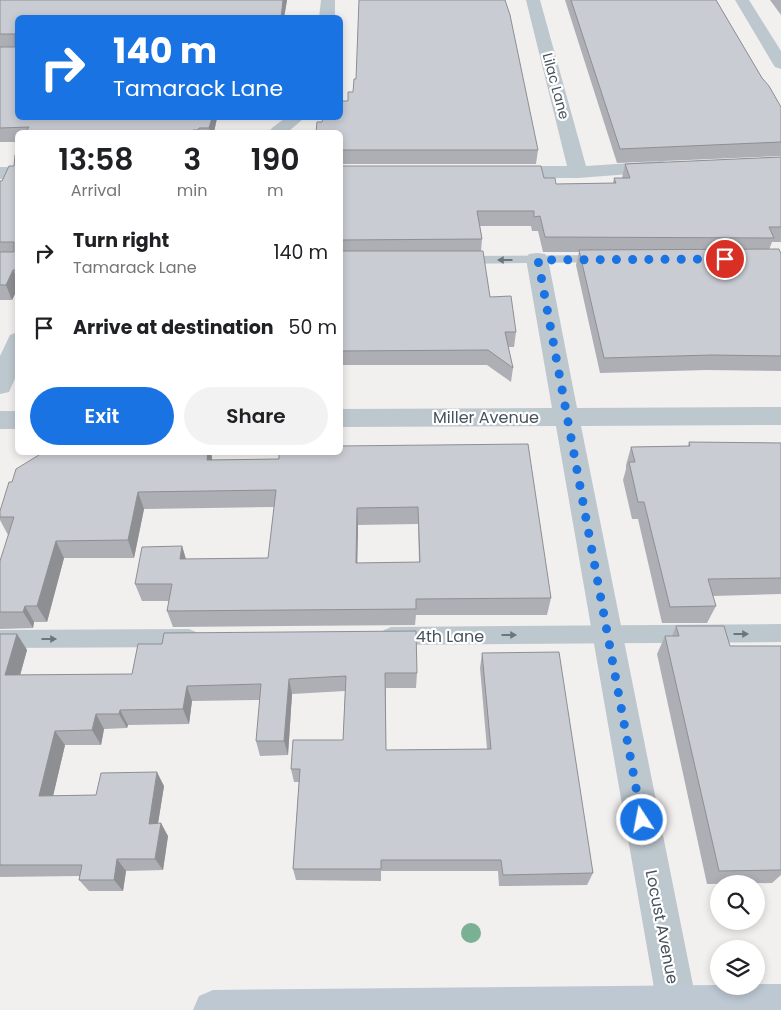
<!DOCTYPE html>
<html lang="en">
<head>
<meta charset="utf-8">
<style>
	body { margin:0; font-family:Poppins,sans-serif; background:#f2f2f2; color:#202124; height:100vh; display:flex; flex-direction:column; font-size:19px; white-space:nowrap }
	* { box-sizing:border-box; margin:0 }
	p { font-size:16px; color:#757577 }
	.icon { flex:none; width:28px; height:28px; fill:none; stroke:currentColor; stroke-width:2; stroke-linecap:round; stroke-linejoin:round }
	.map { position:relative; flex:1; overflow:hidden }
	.drawer { position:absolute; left:15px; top:130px; width:328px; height:325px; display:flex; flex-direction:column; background:#fff; border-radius:8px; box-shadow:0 2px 8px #0003 }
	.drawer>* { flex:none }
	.top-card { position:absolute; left:15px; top:15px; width:328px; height:105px; border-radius:8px; box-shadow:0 2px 8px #0003; background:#1973e2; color:#fff; overflow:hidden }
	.controls { position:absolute; left:710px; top:875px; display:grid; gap:10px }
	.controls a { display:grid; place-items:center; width:55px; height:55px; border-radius:50%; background:#fff; box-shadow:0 2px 8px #0003; font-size:25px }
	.pin { position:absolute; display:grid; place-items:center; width:42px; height:42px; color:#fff; margin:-21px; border:2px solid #fff; border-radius:50%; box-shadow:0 1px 5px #0007 }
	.me { position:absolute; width:55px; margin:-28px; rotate:349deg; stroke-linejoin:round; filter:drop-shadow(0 0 4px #0008) }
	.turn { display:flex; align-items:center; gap:18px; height:105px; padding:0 15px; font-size:22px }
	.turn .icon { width:65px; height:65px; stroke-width:2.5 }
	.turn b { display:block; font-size:35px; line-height:42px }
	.eta { display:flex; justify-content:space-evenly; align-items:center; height:85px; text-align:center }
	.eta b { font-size:30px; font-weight:600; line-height:35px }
	.cta { display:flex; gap:10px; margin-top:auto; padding:10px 15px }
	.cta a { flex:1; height:58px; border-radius:30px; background:#1973e2; color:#fff; font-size:20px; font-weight:600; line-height:58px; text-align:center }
	.cta a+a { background:#f2f2f2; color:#202124 }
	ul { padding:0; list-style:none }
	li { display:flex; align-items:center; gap:15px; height:75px; padding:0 15px }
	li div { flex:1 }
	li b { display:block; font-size:19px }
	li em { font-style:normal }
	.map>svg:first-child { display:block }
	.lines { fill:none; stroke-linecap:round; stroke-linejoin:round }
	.service { fill:#bdc7ce; fill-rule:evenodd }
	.minor { fill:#bdc7ce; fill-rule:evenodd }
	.secondary { fill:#bdc8d3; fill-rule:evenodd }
	.tree { fill:#7ab194 }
	.wall { fill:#adafb5; fill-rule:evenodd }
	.shaded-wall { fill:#8d8f93 }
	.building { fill:#c9ccd2; stroke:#8d8f93; fill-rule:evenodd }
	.oneway { fill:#6a767f }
	.route { stroke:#1973e2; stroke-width:9; stroke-dasharray:0 16.2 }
	.labels { text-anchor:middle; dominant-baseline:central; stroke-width:4.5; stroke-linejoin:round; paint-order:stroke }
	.far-street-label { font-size:14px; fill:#47535d; stroke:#fff }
	.street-label { font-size:16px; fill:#47535d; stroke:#fff }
</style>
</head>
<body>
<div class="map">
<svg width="781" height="1010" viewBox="0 0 781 1010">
	<rect width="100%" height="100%" fill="#f2efef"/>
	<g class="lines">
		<g class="service">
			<path d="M602,255l5,1 2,3 -2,3 -147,2 -5,-1 -2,-3 2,-3 5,-1z"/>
			<path d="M781,624v18l-390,3 -7,-3 -4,-6 4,-6 7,-3z"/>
			<path d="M189,629l7,3 4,6 -4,6 -7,3 -189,1v-18z"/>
		</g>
		<g class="minor">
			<path d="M321,0h14v18h-16z"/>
			<path d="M526,0h14l46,166 76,-5 7,2 2,4 -2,4 -91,7h-73l-7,-2 -3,-4 3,-4 7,-2h62z"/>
			<path d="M735,0h14l32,51v18l-6,-2 -2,-3z"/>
			<path d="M285,118h19l-16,14h-19l3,-4z"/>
			<rect x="0" y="167" width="18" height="12"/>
			<path d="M537,253l8,1 3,5 29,149 204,-1v18l-200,1 116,579 -2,5h-36l-2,-5 -101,-579 -216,1v-18l212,-1 -26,-149 3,-5z"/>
			<path d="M18,332v40l-9,20 -9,2v-38l10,-21z"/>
			<rect x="0" y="411" width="18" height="18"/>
		</g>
		<path class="secondary" d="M756,984h25v26h-588l6,-14 14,-6 506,-5v1h37z"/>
	</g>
	<circle class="tree" cx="471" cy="933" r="10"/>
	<g class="wall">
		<path d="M0,0h287l-3,18h-266l199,100 -3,14h-196v10h-18z"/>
		<path d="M565,0h151l46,78 19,29v49l-164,7z"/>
		<path d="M770,0h11v15z"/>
		<path d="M340,132l198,18 -2,14h-196z"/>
		<path d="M18,150v138l-6,12h-12v-119h2l12,-15z"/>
		<path d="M781,157v85h-9l-3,8 12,4v117l-74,-1 -107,3 -24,-108 3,-13h-36l-5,-21h-6l-1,-5h-51l2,13 -1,12 9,46 26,35 -2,15h-6l5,21 -2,14 -24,-17h-147v-199l204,12 12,6 57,-1 1,-5h8l3,-14z"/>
		<path d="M689,442l92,1v151l-68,2 3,10 -9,17h-45l-24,-104h-6l-9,-39 3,-11v-4l5,-18 57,-1z"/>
		<path d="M211,452l1,8 67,-1 61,-7 211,146 -4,17h-131l-1,10 -242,2 -6,-16 2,-10h-27l-7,-17 47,-38 4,13 82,-1 6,-51 -130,2 -10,49h-70l-17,64h-13l-1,6 -33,1v-68l9,-27 -1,1 -8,-15v-3l12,-35zM418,524l1,38 -62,1 1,-38z"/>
		<path d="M676,626l54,20h51v229l-9,8 -65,1 -50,-230 8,-18h7z"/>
		<path d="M0,634h17l10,16 -7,25 112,-1 6,-30 279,29 -1,15h-30v62l101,-1 -7,-81 2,-15 111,220 -6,12 -88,1 -1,-15h-117v10l-85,-1 -3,-11 6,-87h-5l-3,-13 52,-29 2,-49 -53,3 -4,61 -28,1 -4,-15 4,-41 -68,1 -3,23 -61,1 -1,3 -23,1 -3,16h-36l-12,51 43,-1 68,-9 -6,37 10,13 -5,34 -37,1 -3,20h-34l-10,-11 1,-4 -80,1z"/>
	</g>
	<g class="shaded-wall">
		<path d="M283,0h4l-3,18h-3z"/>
		<path d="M212,118h5l-3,14h-4l-1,-4z"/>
		<path d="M13,270l5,12v6l-6,12 -6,-15z"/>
		<path d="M208,452h3l2,13 -6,-5z"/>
		<path d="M138,492l6,17 -10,49 -6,-18z"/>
		<path d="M357,508l1,17 -1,55 -1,-17z"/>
		<path d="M56,541l8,17 -17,64 -10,-16z"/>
		<path d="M182,546l5,17 -7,-4z"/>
		<path d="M25,606l9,16 -1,6 -10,-16z"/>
		<path d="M17,634l10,16 -11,40 -11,-15z"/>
		<path d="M289,679l3,15 -4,61 -4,-14z"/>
		<path d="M187,686l5,15 -3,23 -6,-15z"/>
		<path d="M120,710l8,15 -1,3 -8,-14z"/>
		<path d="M96,714l8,15 -3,16 -9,-15z"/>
		<path d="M55,731l10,14 -15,64 -11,-13z"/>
		<path d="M157,772l7,14 -8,50 -7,-12z"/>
		<path d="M161,823l7,13 -5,34 -8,-11z"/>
		<path d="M117,859l9,12 -3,20 -9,-11z"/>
	</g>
	<g class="building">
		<path d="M0,0h283l-2,18h-263v100h194l-3,10h-10l-1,2h-5v2h-167l3,-5 -29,1v-81h15v-13h-15z"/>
		<path d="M359,0h146l5,15 28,135h-198v-18h-24l1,-10h5l1,-4h17v-2h1l1,-15h6v-9h5l1,-13h2z"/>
		<path d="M571,0h145l46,78 7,8 12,21v35l-161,7z"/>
		<path d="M18,150v120h-5l-7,15h-6v-33h14v-10h-14v-61h2l7,-15h5l1,-11z"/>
		<path d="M781,157v70h-12l5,11 -229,-1 -5,-21 -6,1v-6h-57l5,28 -142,1v-74h201l3,12h11l1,6 60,-1 -2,-5h16l-5,-14z"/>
		<path d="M779,249l2,5v102l-69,-1 -108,3 -25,-108z"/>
		<path d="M340,251h143l7,46 21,-1 5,36h-11l8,36 -25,-18 -148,1z"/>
		<path d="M689,442l92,1v135l-73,1 8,27 -46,1 -26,-105h-6l-9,-40h6l-4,-15 59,-1z"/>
		<path d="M528,444l23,154 -135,1v10l-249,2 5,-27h-37l7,-37 40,-1 -2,13 88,-1 8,-68 -138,2 -10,48 -72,1 -19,65h-12l-2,6h-23v-51l14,-44h-14v-6l9,-29h3l4,-13 23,-14v-3h169l-1,8 72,-1v-7h61v-6zM418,507l2,55 -64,1 1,-55z"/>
		<path d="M676,626h48l6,20h51v224l-62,1 -54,-235h14z"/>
		<path d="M416,631l1,42h-32l1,77 105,-1 -9,-96 77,-1 34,221 -90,2 -2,-15h-120v9h-88l7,-100h-9l2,-29h50l3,-64 -57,3 -5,62h-28l5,-57 -74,2 -4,23 -63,1 -1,4h-23l-4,16 -37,1 -16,65 57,-1 5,-22 56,-1 -8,52 12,-1 -6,36h-38l-3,21h-35l3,-15h-82v-231h17l-12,41 127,-1 6,-30h24l2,-11z"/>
	</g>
	<defs><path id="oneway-solid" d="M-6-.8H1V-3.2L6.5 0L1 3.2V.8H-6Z" transform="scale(1.25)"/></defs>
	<g class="oneway">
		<use href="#oneway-solid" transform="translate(505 260) rotate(180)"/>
		<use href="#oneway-solid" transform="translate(741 634)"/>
		<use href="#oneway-solid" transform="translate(509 635)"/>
		<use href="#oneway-solid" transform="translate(49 639)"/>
	</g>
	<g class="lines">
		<path class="route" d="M642,820l-104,-560 187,-1"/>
	</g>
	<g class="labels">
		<g class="far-street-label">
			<text transform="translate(556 86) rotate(75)">Lilac Lane</text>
		</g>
		<g class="street-label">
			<text x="486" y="417">Miller Avenue</text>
			<text x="450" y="636">4th Lane</text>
			<text transform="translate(662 927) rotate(79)">Locust Avenue</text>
		</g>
	</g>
</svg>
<div class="controls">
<a><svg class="icon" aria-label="search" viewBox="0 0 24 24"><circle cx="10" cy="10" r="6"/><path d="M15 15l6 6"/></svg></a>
<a><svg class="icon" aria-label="layers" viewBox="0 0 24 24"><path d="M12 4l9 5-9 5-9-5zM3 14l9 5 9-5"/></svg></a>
</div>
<div class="pin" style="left:725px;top:259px;background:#d93025"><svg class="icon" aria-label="arrive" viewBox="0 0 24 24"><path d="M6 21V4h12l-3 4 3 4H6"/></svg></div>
<svg class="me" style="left:642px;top:820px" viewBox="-20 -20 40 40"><circle r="17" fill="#1973e2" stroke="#fff" stroke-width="3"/><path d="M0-11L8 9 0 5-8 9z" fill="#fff"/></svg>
<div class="top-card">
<div class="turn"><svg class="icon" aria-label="right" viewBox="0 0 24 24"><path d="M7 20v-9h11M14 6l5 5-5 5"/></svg><div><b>140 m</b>Tamarack Lane</div></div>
</div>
<section class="drawer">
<div class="eta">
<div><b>13:58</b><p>Arrival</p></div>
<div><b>3</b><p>min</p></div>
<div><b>190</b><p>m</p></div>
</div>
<ul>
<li><svg class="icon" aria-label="right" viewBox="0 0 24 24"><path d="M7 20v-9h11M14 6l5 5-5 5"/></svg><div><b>Turn right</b><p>Tamarack Lane</p></div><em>140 m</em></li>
<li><svg class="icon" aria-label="arrive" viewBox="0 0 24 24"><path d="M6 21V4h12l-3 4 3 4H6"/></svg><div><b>Arrive at destination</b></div><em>50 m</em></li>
</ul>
<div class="cta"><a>Exit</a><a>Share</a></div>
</section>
</div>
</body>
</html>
